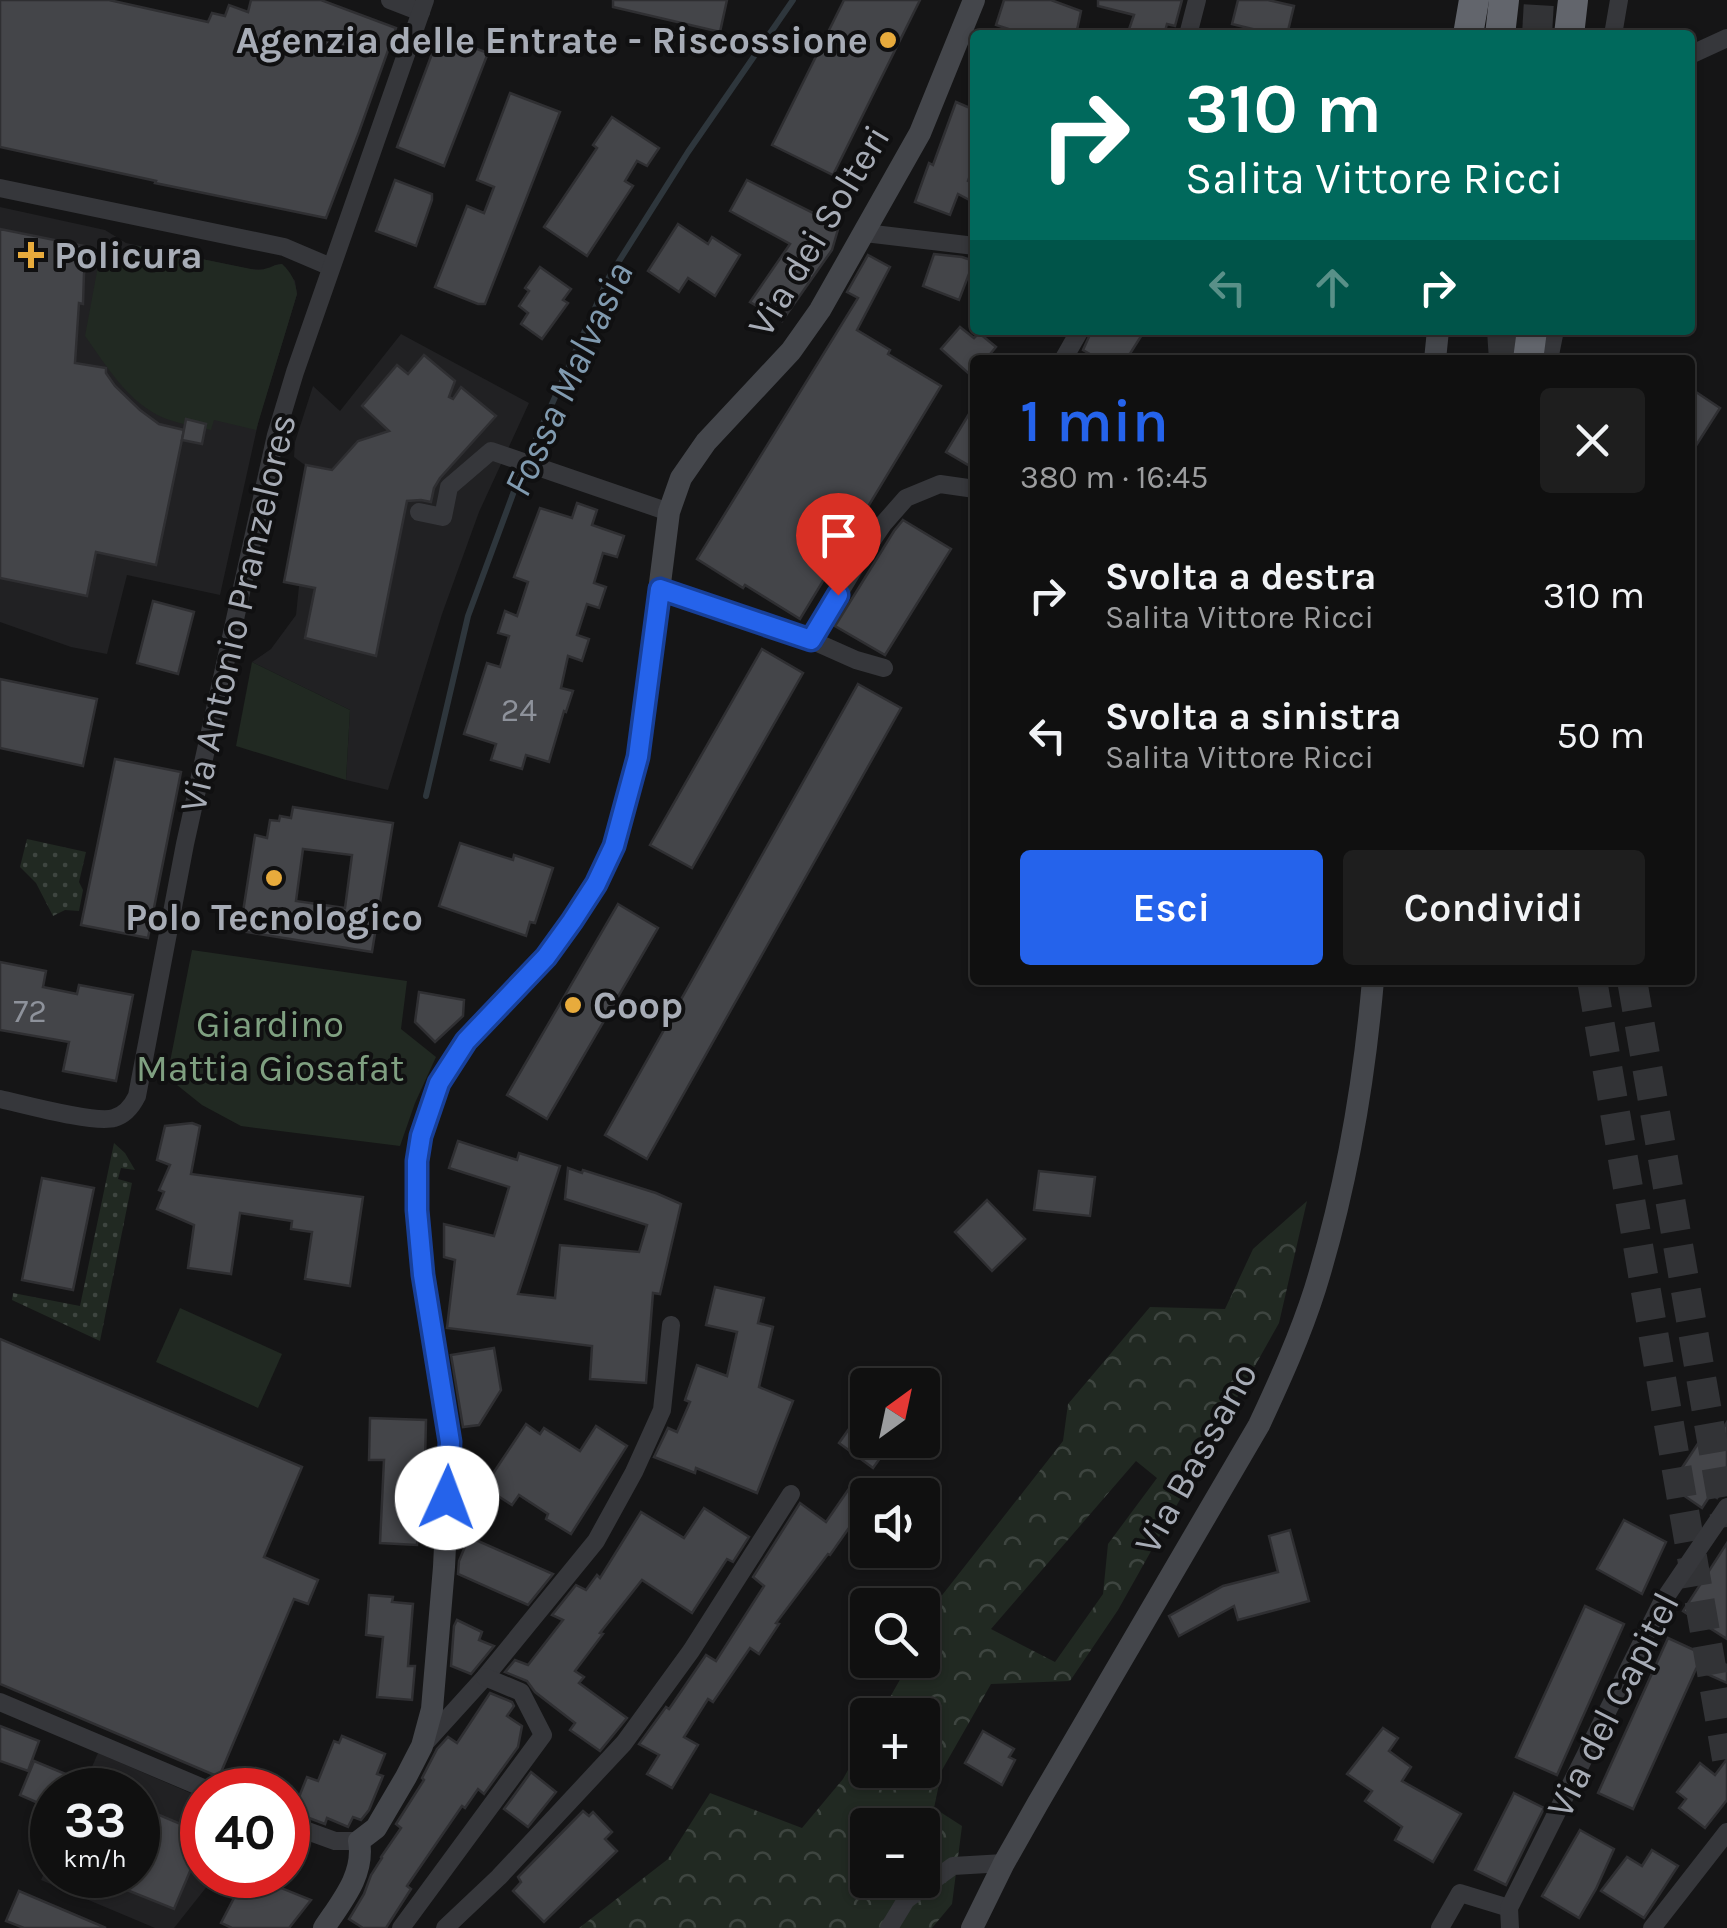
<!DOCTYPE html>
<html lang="it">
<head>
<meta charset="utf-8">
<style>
	body { margin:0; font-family:Karla,sans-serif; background:#1e1e1e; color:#f1f3f6; height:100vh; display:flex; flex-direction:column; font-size:38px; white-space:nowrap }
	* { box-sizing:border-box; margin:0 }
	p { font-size:32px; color:#9c9d9f }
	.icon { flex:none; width:55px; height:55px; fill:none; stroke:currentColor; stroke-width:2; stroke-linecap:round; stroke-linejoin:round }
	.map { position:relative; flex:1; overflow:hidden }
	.panel { position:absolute; left:970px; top:355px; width:725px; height:630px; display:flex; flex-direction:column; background:#101010; border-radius:10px; box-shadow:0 2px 8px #0004,0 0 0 2px #303030 }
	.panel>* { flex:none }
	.banner { position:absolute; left:970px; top:30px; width:725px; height:305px; border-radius:10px; box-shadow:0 2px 8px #0004,0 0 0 2px #303030; background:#00695c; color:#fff; overflow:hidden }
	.needle { width:65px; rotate:33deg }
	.controls { position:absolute; left:850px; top:1368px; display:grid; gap:20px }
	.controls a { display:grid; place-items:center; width:90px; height:90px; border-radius:10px; background:#101010; box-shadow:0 2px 8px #0004,0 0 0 2px #303030; font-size:50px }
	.speed { position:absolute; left:30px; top:1768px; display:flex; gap:20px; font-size:50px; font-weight:700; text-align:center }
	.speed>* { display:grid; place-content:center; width:130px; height:130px; border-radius:50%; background:#101010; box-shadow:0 2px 8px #0004,0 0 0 2px #303030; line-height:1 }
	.speed small { font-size:25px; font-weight:400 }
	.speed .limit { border:15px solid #d22; background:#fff; color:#111 }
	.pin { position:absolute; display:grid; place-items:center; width:85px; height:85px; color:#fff; margin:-102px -42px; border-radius:50% 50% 50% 0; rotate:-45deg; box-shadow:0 0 10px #0007 }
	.pin .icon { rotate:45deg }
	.me { position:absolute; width:110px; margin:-55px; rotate:2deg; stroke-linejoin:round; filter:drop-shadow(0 0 8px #0008) }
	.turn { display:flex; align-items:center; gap:35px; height:210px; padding:0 50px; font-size:45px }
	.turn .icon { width:130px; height:130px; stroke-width:2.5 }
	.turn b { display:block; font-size:70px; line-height:85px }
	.lanes { display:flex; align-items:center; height:95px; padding:0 50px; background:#0003; justify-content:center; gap:50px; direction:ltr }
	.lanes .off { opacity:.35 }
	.round { display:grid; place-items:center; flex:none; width:105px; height:105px; border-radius:10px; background:#1e1e1e }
	.headline { display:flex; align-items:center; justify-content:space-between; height:170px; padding:0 50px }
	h1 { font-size:60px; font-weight:600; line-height:75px; color:#2563eb }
	.action { display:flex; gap:20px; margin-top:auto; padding:20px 50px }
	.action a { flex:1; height:115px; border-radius:10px; background:#2563eb; color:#fff; font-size:40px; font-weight:600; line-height:115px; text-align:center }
	.action a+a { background:#1e1e1e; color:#f1f3f6 }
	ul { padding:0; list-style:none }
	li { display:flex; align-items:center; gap:30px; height:140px; padding:0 50px }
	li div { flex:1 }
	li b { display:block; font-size:38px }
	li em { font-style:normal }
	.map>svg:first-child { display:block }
	.built { fill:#212123 }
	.grass { fill:url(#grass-dots) }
	.forest { fill:url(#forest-crowns); fill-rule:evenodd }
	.park { fill:#212922 }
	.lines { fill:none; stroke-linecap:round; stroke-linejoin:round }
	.stream { stroke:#2e363c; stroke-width:6 }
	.building { fill:#444549; stroke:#2f2f32; stroke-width:2.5; fill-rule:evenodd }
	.highway-tunnel { stroke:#323336; stroke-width:30; stroke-dasharray:30 15; stroke-linecap:butt }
	.street { stroke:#36373b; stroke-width:18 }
	.secondary { stroke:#44464b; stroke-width:22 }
	.highway { stroke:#62656c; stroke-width:30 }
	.route-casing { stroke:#184099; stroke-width:25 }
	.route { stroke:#2563eb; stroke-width:18 }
	.poi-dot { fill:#e8ab3c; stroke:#101011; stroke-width:4 }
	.labels { text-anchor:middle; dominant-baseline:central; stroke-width:8; stroke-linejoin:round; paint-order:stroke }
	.number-label { font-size:32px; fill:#8e929b }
	.poi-label { font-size:38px; font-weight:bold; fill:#a7acb6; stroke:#101011; text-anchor:start }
	.street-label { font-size:38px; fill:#a7acb6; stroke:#101011 }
	.park-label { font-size:38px; fill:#7fa081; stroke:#101011 }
	.water-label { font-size:40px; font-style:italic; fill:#809aaf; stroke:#101011 }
</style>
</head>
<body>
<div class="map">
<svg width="1727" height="1928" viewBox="0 0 1727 1928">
	<defs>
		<pattern id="grass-dots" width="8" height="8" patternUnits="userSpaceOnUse" patternTransform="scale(2.5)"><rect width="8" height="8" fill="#212922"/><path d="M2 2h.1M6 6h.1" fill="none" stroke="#3e4540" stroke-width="1.8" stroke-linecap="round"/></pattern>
		<pattern id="forest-crowns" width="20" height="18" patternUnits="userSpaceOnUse" patternTransform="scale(2.5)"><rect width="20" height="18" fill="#212922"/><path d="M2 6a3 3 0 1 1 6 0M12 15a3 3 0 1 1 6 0" fill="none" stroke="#3e4540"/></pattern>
	</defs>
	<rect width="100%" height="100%" fill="#151516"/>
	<g class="built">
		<path d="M0,207l105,23 21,13 123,26 19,1 7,-5 7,-1 13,17 2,13 -38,125 -39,176 -93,-20 -20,79 -36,-7 -71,-25z"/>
		<path d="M401,334l128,69 -50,109 -37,102 -54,176 -42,-10 4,-70 -98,-48 19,-13 25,-34 3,-29 -15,-4 22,-116 -12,-9 1,-15 18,-56 27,25z"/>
		<path d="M98,1753l104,45v77h14l-42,53h-19l-114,-48 11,-25v20h86v-85h-56z"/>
	</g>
	<g class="grass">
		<path d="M27,839l59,13 -7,30 4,8 -4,21 -14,-1 -12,6 -17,-33 -16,-16z"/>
		<path d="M114,1143l11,10 10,17 -14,-2 -3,11 14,4 -32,158 -88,-41 1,-7 67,13z"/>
	</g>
	<path class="forest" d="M1307,1201l-28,122 -161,287 -48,71 -79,3 -49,86 -8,38 28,18 -10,78 -20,24h-353l89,-69 42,-66 92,35 41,-49 24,-43 1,34h54v-55h-42l31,-55h11l1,-21 9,-31 131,-167 5,-37 82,-97 75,2 28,-60zM1136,1461l21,17 -49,66 -5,50 -48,68 -64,-33zM868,1825h54v55h-54z"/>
	<g class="park">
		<path d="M133,245l123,25c12,0 16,-5 26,-6 10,9 13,17 15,30l-41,136 -42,-10 -3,10c-16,-4 -32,-6 -47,-12 -36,-15 -58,-53 -79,-82l13,-70 11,-11z"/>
		<path d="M252,662l98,48 -4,70 -110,-34z"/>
		<path d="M192,950l215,31 -6,48 35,28 -21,46 -15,43 -159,-20 -39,-21 -35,-28z"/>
		<path d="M180,1308l102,46 -24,54 -102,-46z"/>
	</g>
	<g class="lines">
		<path class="stream" d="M426,796l42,-180 52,-141 89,-198 79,-125 105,-152"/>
	</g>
	<g class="building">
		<path d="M0,0h109l99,22 4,-9 13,3 4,-11 19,7 3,-12h70l75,28 -37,104 -33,86 -171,-35 1,-2 -156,-34z"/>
		<path d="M613,0h114l-7,32 -107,-25z"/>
		<path d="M844,0h76l-87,175 -61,-30z"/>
		<path d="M1004,0h47l30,11 -5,24h-49l-31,-10z"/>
		<path d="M1098,0h84l-7,26 -8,-2 -3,11h-37l7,-20 -36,-9z"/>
		<path d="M1238,0h30l26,6 -7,29h-10l-45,-11z"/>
		<path d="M439,35l49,18 -44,113 -47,-19z"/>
		<path d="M510,93l50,19 -75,192h-7l-43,-17 32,-81 17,7 10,-26 -17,-7z"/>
		<path d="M956,102l19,8v51l-7,20 7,4v18l-17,-9 -8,21 -35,-13 14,-39 4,2z"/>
		<path d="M612,117l47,31 -12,18 -10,-5 -12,20 8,5 -46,70 -43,-29 53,-79 -4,-3z"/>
		<path d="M395,180l37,14v6l-16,46 -40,-15z"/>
		<path d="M747,180l92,46 -7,24 -50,71 -32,-19 40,-58 -60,-33z"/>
		<path d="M678,224l30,20 4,-7 28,18 -25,41 -27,-18 -9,14 -31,-21z"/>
		<path d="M0,229l89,18 -5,27 -1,30 -4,-1 -4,60 31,5v5l9,13 25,24 19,14 25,6 -28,135 -60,-13 -9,44 -87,-18z"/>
		<path d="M934,254l28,3 12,4 -15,39 -36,-14z"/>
		<path d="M868,255l22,12 -33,63 33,20 -2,4 53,32 -141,233 -55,-34 -2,3 -46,-29 161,-261 -11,-6z"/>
		<path d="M540,267l31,22 -8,11 5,3 -26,36 -21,-15 7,-11 -9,-7 10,-15 -4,-3z"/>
		<path d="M960,327l14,11 5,-5 17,14 -11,13h-10v19l-34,-30z"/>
		<path d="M1092,330h53l-19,30h-26l-17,-10z"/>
		<path d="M424,355l31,26 -6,16 4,2 8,-12 35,29 -56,62 -6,10 -3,14 -10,-2 -14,1 -31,155 -71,-18 10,-50 -31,-6 22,-117 26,5 26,-29 31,-10 -27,-25 35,-41 11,9z"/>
		<path d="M1690,388l30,20 -30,47z"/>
		<path d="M975,404v65l-29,-17z"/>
		<path d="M186,419l20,5 -4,20 -20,-4z"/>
		<path d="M577,503l20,7 -5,15 32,11 -7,21 -14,-4 -9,30 12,4 -7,21 -12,-4 -10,31 12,4 -7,22 -14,-5 -7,32 12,3 -7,21 -2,-1 -15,51 -23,-7 -4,14 -31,-9 5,-16 -32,-10 23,-71 13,4 9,-31 -11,-3 7,-22 12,5 11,-34 -14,-5 26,-69 32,10z"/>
		<path d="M903,520l48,29 -66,106 -50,-29 59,-95z"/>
		<path d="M153,601l41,11 -16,62 -41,-11z"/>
		<path d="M762,649l41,24 -111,195 -42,-23z"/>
		<path d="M0,679l97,20 -14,67 -83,-18z"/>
		<path d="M858,684l43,24 -254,451 -42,-24z"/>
		<path d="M115,759l66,13 -33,166 -67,-13z"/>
		<path d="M293,807l100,16 -21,129 -132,-21 15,-96 12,3 3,-18 9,1 1,-5 11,2zM303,849l49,6 -7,53 -49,-7z"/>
		<path d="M460,843l53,17 1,-5 39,13 -18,55 -5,-1 -4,14 -87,-30z"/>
		<path d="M618,904l40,24 -111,191 -40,-24z"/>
		<path d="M0,962l46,9 -3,16 34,7 2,-9 54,10 -17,86 -53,-10 6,-29 -69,-12z"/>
		<path d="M419,992l45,8 -1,16 -28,26 -20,-20z"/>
		<path d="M192,1123l8,3 -9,48 172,23 -13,89 -45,-7 7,-47 -21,-3 1,-8 -52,-8 -9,61 -43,-6 6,-43 -37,-16 7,-17 -5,-2 11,-25 -13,-5 8,-34z"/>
		<path d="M458,1141l59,19 2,-7 41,13 -42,128 37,4 5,-53 79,7 8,-27 -82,-26 3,-31 14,5 1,-3 73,23 25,11 -21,90 -7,-1 -7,90 -56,-4 2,-33 -145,-18 8,-68 -11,-3v-33l50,12 15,-49 -60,-19z"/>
		<path d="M1039,1171l56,6 -5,39 -56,-6z"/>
		<path d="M42,1178l52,10 -21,102 -51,-10z"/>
		<path d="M987,1200l38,39 -33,32 -37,-39z"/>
		<path d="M715,1287l49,11 -6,25 15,4 -14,60 34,14 -36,92 -61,-25 -1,5 -41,-16 14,-29 9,4 13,-30 -5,-2 12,-35 30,11 10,-44 -31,-7z"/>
		<path d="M0,1339l302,128 -38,90 54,23 -10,24 -14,-5 -75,178 -219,-93z"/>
		<path d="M494,1348l7,42 -22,35 -16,2 -12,-72z"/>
		<path d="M868,1402v38h25l-20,28 -34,-25z"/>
		<path d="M370,1418l56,2 -1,42 -3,-1 -5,84 -37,-2 4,-83h-15z"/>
		<path d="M1727,1422v62l-10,14 -6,-4 -9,14 -32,-22 33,-50 11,7z"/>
		<path d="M526,1424l14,10 4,-6 36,23 16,-25 31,20 -56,88 -25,-15 2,-5 -29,-19 -7,10 -28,-18z"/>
		<path d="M855,1480l13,9v32l-8,11 -9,-7 -21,30 -2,-1 -52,69 3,1 -20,30 -9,-6 -37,54 -5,-3 -24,38 14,8 -26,43 -25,-14 12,-19 -20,-11 27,-37 3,2 37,-54 10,6 48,-75 -11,-9 47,-74 26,19z"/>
		<path d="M704,1508l45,29 -16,25 -6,-3 -35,54 -50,-33 -42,53 3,1 -28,37 9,6 -5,6 48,35 -27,33 -30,-21 5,-7 -40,-31 -8,-11 -22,-9 10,-12 13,5 35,-45 -11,-5 24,-30 10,5 11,-15 3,3 41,-66 43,26z"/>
		<path d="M1624,1520l42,22 -24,52 -45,-25z"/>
		<path d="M1290,1530l19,71 -71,19 -4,-14 -55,30 -10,-20 54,-30 55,-14 -9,-36z"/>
		<path d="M469,1537l84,37 -25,31 -70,-31 1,-13z"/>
		<path d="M1727,1543v96l-44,-28z"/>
		<path d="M369,1595l24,2 -1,5 21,2 -5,62h7l-3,34 -35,-3 6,-60 -17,-2z"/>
		<path d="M1585,1606l39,18 -67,151 -41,-18z"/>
		<path d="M457,1620l25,12 -3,8 15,6 -23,28 -20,-8 3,-40z"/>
		<path d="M1668,1638l59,27v18l-31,-14 -63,140 -35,-16z"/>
		<path d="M490,1693l22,9 2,4 -7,10 15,10 -4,21 -34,47 -6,-5 -13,19 -3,-2 -55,80 4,3 -25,39h-23l-14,-9 15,-25 7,-19 11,-17 -1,-1 20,-29 -5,-4 28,-44 -2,-2 15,-29 11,-12 9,6z"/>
		<path d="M0,1726l39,15 -11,30 -28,-10z"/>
		<path d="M1383,1728l15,10 -9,13 22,16 -9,14 59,33 -28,48 -38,-22 7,-13 -37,-26 7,-10 -25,-17z"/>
		<path d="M983,1731l31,18 -5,8 6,3 -13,25 -37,-22z"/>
		<path d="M342,1736l43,18 -8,20 6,2 -14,34 -8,10 -8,-3 -5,10 -21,-9 -2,6 -32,-12 14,-35 11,4 16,-40 5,2z"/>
		<path d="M1727,1759v41l-22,28 -26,-20 7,-9 -9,-7 23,-29 15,12z"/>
		<path d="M34,1761l34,14 -7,15h-9v19l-32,-14z"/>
		<path d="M531,1772l25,20 -28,35 -24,-18z"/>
		<path d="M1514,1793l30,15 -38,77 -31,-15z"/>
		<path d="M138,1806l64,27v41l-11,-5 -17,40 -82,-33 46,-1z"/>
		<path d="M583,1811l6,5 4,-4 19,20 -7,7 12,12 -73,71 -31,-31 8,-9 -3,-5z"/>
		<path d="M1580,1830l34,19 -18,40 -17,29 -37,-22z"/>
		<path d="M1652,1850l26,16 -34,52 -43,-27 26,-34 15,9z"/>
		<path d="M246,1875h3l62,25 -22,28h-57l-11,-5z"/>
		<path d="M19,1891l87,37h-82l-18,-7z"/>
	</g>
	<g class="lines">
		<g class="highway-tunnel">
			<path d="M1537,35l2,-35"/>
			<path d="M1502,330l2,30"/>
			<path d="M1592,980l135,779"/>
			<path d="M1632,980l95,547"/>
		</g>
		<g class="street">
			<path d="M390,0l31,12"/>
			<path d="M1188,35l9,-35"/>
			<path d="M1613,35l6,-35"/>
			<path d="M1690,55l37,-17"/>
			<path d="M0,188l284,59 47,20"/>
			<path d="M865,233l110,13"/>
			<path d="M1063,360l17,-30"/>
			<path d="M1549,360l6,-30"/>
			<path d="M419,512l24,5 6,-30 42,-36 178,61"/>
			<path d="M660,589l151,51 45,20 28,8"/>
			<path d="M811,640l51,-85 22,-32 22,-25 34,-14 35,5"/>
			<path d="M0,1099c23,5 95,25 114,19 11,-3 18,-12 23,-22l48,-252 91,-409 19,-63 130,-372"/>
			<path d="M0,1702l208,88"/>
			<path d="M426,1742l59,-65 111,-136 38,-69 28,-62 9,-85"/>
			<path d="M288,1824l47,17h24"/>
			<path d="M401,1928l142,-193 -22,-43 -36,-15"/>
			<path d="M445,1928l54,-51 125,-134 67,-92 100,-157"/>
			<path d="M889,1928l17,-28 47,-34 51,-3"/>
			<path d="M1440,1928l20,-35 49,15"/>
			<path d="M1510,1928l-1,-20 152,-304 66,-97"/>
			<path d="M1652,1928l75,-96"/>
		</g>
		<g class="secondary">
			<path d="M1435,360l3,-30"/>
			<path d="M324,1928c18,-27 41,-54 35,-87l17,-13 30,-51 16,-31 10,-37 12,-142 6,-125 -28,-177 -5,-55v-49l4,-25 18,-53 28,-42 79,-84 27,-36 23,-37 18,-38 24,-89 31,-245 12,-34 25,-36 85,-91 29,-41 100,-177 54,-133"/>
			<path d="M972,1928l32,-65 34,-60 221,-378c21,-45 41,-89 56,-136 31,-100 49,-204 58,-309"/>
		</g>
		<g class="highway">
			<path d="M1468,35l6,-35"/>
			<path d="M1500,35l4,-35"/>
			<path d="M1569,35l4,-35"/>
			<path d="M1528,360l4,-30"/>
		</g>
	</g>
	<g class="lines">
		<defs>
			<path id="route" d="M447,1498l3,-56 -27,-167 -6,-65v-49l4,-25 18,-53 27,-42 80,-84 26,-36 24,-37 18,-38 24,-89 22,-168 151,51 27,-45"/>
		</defs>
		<use href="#route" class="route-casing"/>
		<use href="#route" class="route"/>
	</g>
	<g class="poi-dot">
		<circle cx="888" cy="40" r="10"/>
		<path d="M26 240h10v10h10v10h-10v10h-10v-10h-10v-10h10z"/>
		<circle cx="274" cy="878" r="10"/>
		<circle cx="573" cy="1005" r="10"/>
	</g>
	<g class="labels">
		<g class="number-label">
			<text x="519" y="710">24</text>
			<text x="30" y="1011">72</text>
		</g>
		<g class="poi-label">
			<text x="868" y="40" text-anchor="end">Agenzia delle Entrate - Riscossione</text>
			<text x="54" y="255">Policura</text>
			<text x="274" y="917" text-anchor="middle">Polo Tecnologico</text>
			<text x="593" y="1005">Coop</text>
		</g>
		<g class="street-label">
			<text transform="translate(819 231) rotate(-59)">Via dei Solteri</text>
			<text transform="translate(238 613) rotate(-77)">Via Antonio Pranzelores</text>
			<text transform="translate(1196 1458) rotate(-61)">Via Bassano</text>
			<text transform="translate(1613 1705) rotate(-63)">Via del Capitel</text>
		</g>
		<g class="park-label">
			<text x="270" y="1024">Giardino<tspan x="270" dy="44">Mattia Giosafat</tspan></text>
		</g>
		<g class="water-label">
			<text transform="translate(568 379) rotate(-65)">Fossa Malvasia</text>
		</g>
	</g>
</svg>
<div class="controls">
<a><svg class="needle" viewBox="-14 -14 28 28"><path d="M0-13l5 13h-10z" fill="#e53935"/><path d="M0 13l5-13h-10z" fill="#9c9d9f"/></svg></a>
<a><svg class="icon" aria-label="sound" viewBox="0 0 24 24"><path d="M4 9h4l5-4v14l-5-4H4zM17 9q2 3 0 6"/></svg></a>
<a><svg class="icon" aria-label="search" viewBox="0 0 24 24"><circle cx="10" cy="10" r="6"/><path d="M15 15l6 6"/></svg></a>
<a>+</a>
<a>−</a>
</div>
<div class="speed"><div>33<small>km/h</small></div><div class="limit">40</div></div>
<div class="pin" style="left:838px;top:595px;background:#d93025"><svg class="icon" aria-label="arrive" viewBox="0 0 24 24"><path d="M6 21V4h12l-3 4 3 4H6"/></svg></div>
<svg class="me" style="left:447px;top:1498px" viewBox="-20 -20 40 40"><circle r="19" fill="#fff"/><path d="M0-13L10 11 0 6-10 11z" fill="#2563eb"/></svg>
<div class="banner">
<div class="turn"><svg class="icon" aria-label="right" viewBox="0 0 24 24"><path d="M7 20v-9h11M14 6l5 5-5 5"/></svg><div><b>310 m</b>Salita Vittore Ricci</div></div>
<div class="lanes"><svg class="icon off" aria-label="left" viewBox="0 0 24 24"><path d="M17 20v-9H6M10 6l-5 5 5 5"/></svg><svg class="icon off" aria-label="ahead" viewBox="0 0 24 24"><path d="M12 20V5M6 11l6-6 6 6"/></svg><svg class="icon" aria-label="right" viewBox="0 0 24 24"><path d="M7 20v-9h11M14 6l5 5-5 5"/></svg></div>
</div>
<section class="panel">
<div class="headline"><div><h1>1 min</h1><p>380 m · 16:45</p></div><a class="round"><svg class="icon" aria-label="close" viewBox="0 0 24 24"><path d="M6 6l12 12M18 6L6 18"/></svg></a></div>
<ul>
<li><svg class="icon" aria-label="right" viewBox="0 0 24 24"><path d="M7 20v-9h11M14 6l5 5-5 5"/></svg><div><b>Svolta a destra</b><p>Salita Vittore Ricci</p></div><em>310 m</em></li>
<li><svg class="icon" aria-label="left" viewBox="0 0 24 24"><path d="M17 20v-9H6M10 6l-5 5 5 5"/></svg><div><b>Svolta a sinistra</b><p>Salita Vittore Ricci</p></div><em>50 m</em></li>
</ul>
<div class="action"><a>Esci</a><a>Condividi</a></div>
</section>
</div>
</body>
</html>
